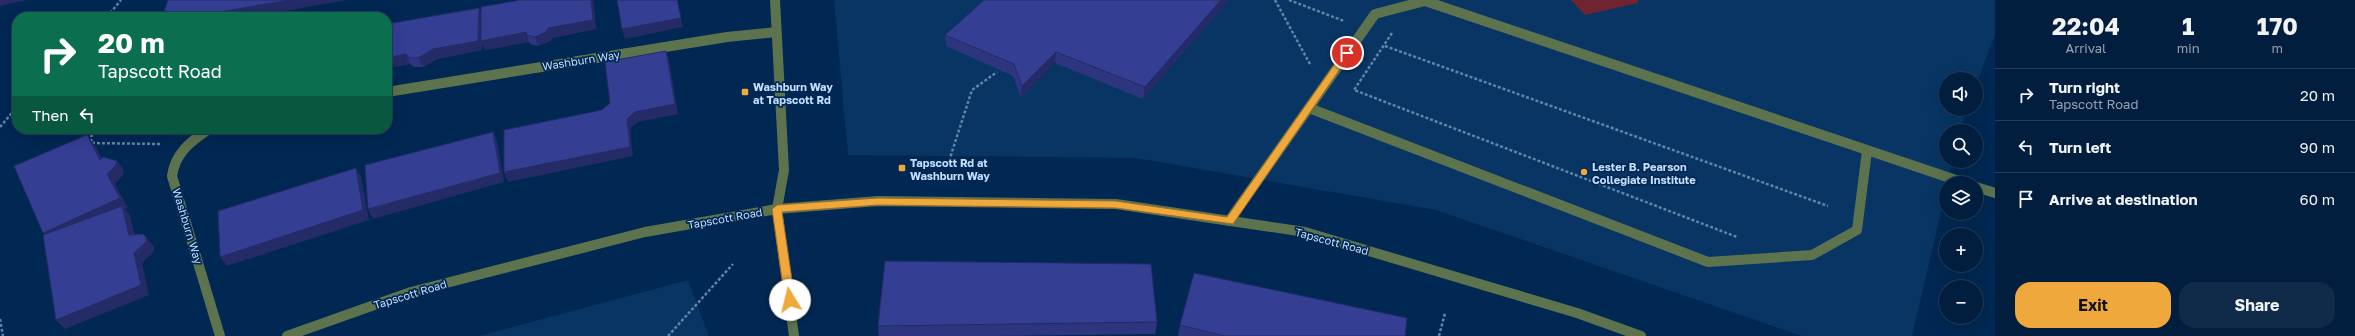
<!DOCTYPE html>
<html lang="en">
<head>
<meta charset="utf-8">
<style>
	body { margin:0; font-family:"Golos Text",sans-serif; background:#0f2b49; color:#f1f3f6; height:100vh; display:flex; flex-direction:column; font-size:15px; white-space:nowrap }
	* { box-sizing:border-box; margin:0 }
	p { font-size:13px; color:#96a2b0 }
	.icon { flex:none; width:22px; height:22px; fill:none; stroke:currentColor; stroke-width:2; stroke-linecap:round; stroke-linejoin:round }
	.map { position:relative; flex:1; overflow:hidden }
	.side { display:flex; flex-direction:column; background:#011e3e; width:360px }
	.side>* { flex:none }
	.top-card { position:absolute; left:12px; top:12px; width:380px; height:122px; border-radius:16px; box-shadow:0 4px 16px #0002,0 0 0 1px #233c58; background:#0b6e4f; color:#fff; overflow:hidden }
	.controls { position:absolute; left:1939px; top:72px; display:grid; gap:8px }
	.controls a { display:grid; place-items:center; width:44px; height:44px; border-radius:50%; background:#011e3e; box-shadow:0 4px 16px #0002,0 0 0 1px #233c58; font-size:20px }
	.pin { position:absolute; display:grid; place-items:center; width:34px; height:34px; color:#fff; margin:-17px; border:2px solid #fff; border-radius:50%; box-shadow:0 1px 4px #0007 }
	.me { position:absolute; width:44px; margin:-22px; rotate:351deg; stroke-linejoin:round; filter:drop-shadow(0 0 3px #0008) }
	.turn { display:flex; align-items:center; gap:14px; height:84px; padding:0 20px; font-size:18px }
	.turn .icon { width:52px; height:52px; stroke-width:2.5 }
	.turn b { display:block; font-size:28px; line-height:34px }
	.then { display:flex; align-items:center; height:38px; padding:0 20px; background:#0003; gap:8px; font-size:15px }
	.eta { display:flex; justify-content:space-evenly; align-items:center; height:68px; text-align:center }
	.eta b { font-size:24px; font-weight:700; line-height:28px }
	.button { display:flex; gap:8px; margin-top:auto; padding:8px 20px }
	.button a { flex:1; height:46px; border-radius:16px; background:#eea83c; color:#111; font-size:16px; font-weight:700; line-height:46px; text-align:center }
	.button a+a { background:#0f2b49; color:#f1f3f6 }
	ul { padding:0; list-style:none }
	li { display:flex; align-items:center; gap:12px; height:52px; padding:0 20px; border-top:1px solid #233c58 }
	li div { flex:1 }
	li b { display:block; font-size:15px }
	li em { font-style:normal }
	main { display:flex; flex:1; min-height:0 }
	.map>svg:first-child { display:block }
	.built { fill:#083563 }
	.green { fill:#702431 }
	.lines { fill:none; stroke-linecap:round; stroke-linejoin:round }
	.path { stroke:#6283a8; stroke-width:2.5; stroke-dasharray:3 2; stroke-linecap:butt }
	.minor { stroke:#5c734e; stroke-width:10 }
	.wall { fill:#2d357e }
	.shaded-wall { fill:#242b67 }
	.building { fill:#343e93; stroke:#242b67 }
	.route { fill:#eea83c; stroke:#9b6d27 }
	.poi-dot { fill:#eea83c; stroke:#012852; stroke-width:1.5 }
	.labels { text-anchor:middle; dominant-baseline:central; stroke-width:3.5; stroke-linejoin:round; paint-order:stroke }
	.street-label { font-size:11px; fill:#c2ddfe; stroke:#012852 }
	.poi-label { font-size:11px; font-weight:bold; fill:#c2ddfe; stroke:#012852; text-anchor:start }
</style>
</head>
<body>
<main>
<div class="map">
<svg width="1995" height="336" viewBox="0 0 1995 336">
	<rect width="100%" height="100%" fill="#012852"/>
	<g class="built">
		<path d="M834,0h1161v35l-19,50v-6h-30v30h21l-7,22h-14v30h7l-5,22h-2v8l-34,145h-110l-366,-126 -300,-52 -288,-3z"/>
		<path d="M688,280l21,56h-230z"/>
	</g>
	<path class="green" d="M1571,0h67v3l-53,12z"/>
	<g class="lines">
		<g class="path">
			<path d="M1275,0l36,66"/>
			<path d="M1289,0l55,21"/>
			<path d="M107,17l14,-17"/>
			<path d="M1392,33l-38,57 383,147"/>
			<path d="M1385,46l443,160"/>
			<path d="M0,127l17,-20"/>
			<path d="M92,129l-1,14 69,1"/>
			<path d="M949,161l23,-71 25,-18"/>
			<path d="M0,319l3,17"/>
			<path d="M668,336l65,-72"/>
			<path d="M1439,336l6,-23"/>
		</g>
		<g class="minor">
			<path d="M775,0l9,170 -7,39 17,127"/>
			<path d="M387,92l340,-55 49,-5"/>
			<path d="M1309,108l399,154 104,-7 45,-25 10,-79"/>
			<path d="M209,129c-18,12 -34,24 -37,47l48,160"/>
			<path d="M1976,187l19,6"/>
			<path d="M1229,221l146,-207 50,-13 540,182"/>
			<path d="M287,336l124,-44 234,-60 132,-23 101,-8 238,3 189,28 272,81 64,23"/>
		</g>
	</g>
	<g class="wall">
		<path d="M520,0h73l3,29 -44,9 -2,3 -12,5 -8,-2 -1,-2 -44,8 -3,-6v6l-45,9 -14,8h-9l-4,-3 -23,4v-44l94,-11z"/>
		<path d="M984,0h245l-86,99 -88,-36 -34,35 -8,-22 -67,-30 -1,-11z"/>
		<path d="M1157,322l-2,12 -164,2h-112l-1,-10z"/>
		<path d="M1180,325l225,11h-227z"/>
	</g>
	<g class="shaded-wall">
		<path d="M0,0h27l-27,6z"/>
		<path d="M290,0h57l-96,17h-60z"/>
		<path d="M591,0h2l3,29 -44,9 -2,3 -12,5 -3,-9z"/>
		<path d="M677,0l6,27 -58,12 -3,-10z"/>
		<path d="M1221,0h8l-86,99 2,-12z"/>
		<path d="M479,8l4,9 43,15 3,10 -44,8 -3,-6v6l-45,9 -14,8 -5,-9z"/>
		<path d="M666,51l3,9 9,54 -40,8 -8,6 3,28 -125,26 -4,-10 123,-53 8,-7z"/>
		<path d="M1056,52l-1,11 -34,35 1,-12z"/>
		<path d="M406,54l4,10 -23,4v-10z"/>
		<path d="M105,129h8l-6,2z"/>
		<path d="M493,132l4,9 7,41 -131,37 -5,-10z"/>
		<path d="M87,135l8,10 13,25 -8,-10z"/>
		<path d="M117,161l7,9 -1,5 -8,9 13,24 -3,1 5,6 7,30 -85,-3 -9,-9z"/>
		<path d="M356,168l5,9 8,43 -142,46 -7,-9z"/>
		<path d="M146,237l8,10v4l-12,12 7,32 -84,34 -9,-9 78,-67z"/>
	</g>
	<g class="building">
		<path d="M168,0h122l-99,17h-29z"/>
		<path d="M520,0h71l2,20 -45,8 -2,4 -11,5 -8,-2 -1,-3 -45,9v-34z"/>
		<path d="M617,0h60l4,18 -59,11z"/>
		<path d="M984,0h237l-76,87 -89,-35 -34,34 -8,-22 -69,-29z"/>
		<path d="M479,8l-1,33 -45,8 -15,9h-9l-3,-4 -19,4v-34z"/>
		<path d="M666,51l9,53 -40,8 -8,7 3,28 -126,25v-42l98,-20 8,-7 -5,-41z"/>
		<path d="M493,132l7,41 -132,36 -3,-44z"/>
		<path d="M87,135l13,25 3,-3 14,4 -1,4 -9,9 13,24 -77,35 -29,-67z"/>
		<path d="M356,168l7,42 -143,47 -2,-46z"/>
		<path d="M122,206l7,29 14,-1 3,3v5l-12,11 7,32 -85,35 -13,-85z"/>
		<path d="M885,261l266,3 6,58 -279,4z"/>
		<path d="M1194,273l213,45 -2,18h-180l-45,-11z"/>
	</g>
	<path class="route" d="M1344,51l7,2 -118,171 -117,-16 -238,-3 -96,7 13,88 -5,4 -5,-4 -13,-91 5,-4 101,-7 238,3 111,16z"/>
	<g class="poi-dot">
		<rect x="741" y="88" width="8" height="8" rx="2"/>
		<rect x="898" y="164" width="8" height="8" rx="2"/>
		<circle cx="1584" cy="172" r="4"/>
	</g>
	<g class="labels">
		<g class="street-label">
			<text transform="translate(581 60) rotate(-9)">Washburn Way</text>
			<text transform="translate(725 218) rotate(-10)">Tapscott Road</text>
			<text transform="translate(188 226) rotate(73)">Washburn Way</text>
			<text transform="translate(1332 241) rotate(15)">Tapscott Road</text>
			<text transform="translate(410 294) rotate(-17)">Tapscott Road</text>
		</g>
		<g class="poi-label">
			<text x="753" y="86">Washburn Way<tspan x="753" dy="13">at Tapscott Rd</tspan></text>
			<text x="910" y="162">Tapscott Rd at<tspan x="910" dy="13">Washburn Way</tspan></text>
			<text x="1592" y="166">Lester B. Pearson<tspan x="1592" dy="13">Collegiate Institute</tspan></text>
		</g>
	</g>
</svg>
<div class="controls">
<a><svg class="icon" aria-label="sound" viewBox="0 0 24 24"><path d="M4 9h4l5-4v14l-5-4H4zM17 9q2 3 0 6"/></svg></a>
<a><svg class="icon" aria-label="search" viewBox="0 0 24 24"><circle cx="10" cy="10" r="6"/><path d="M15 15l6 6"/></svg></a>
<a><svg class="icon" aria-label="layers" viewBox="0 0 24 24"><path d="M12 4l9 5-9 5-9-5zM3 14l9 5 9-5"/></svg></a>
<a>+</a>
<a>−</a>
</div>
<div class="pin" style="left:1347px;top:53px;background:#d93025"><svg class="icon" aria-label="arrive" viewBox="0 0 24 24"><path d="M6 21V4h12l-3 4 3 4H6"/></svg></div>
<svg class="me" style="left:790px;top:300px" viewBox="-20 -20 40 40"><circle r="19" fill="#fff"/><path d="M0-13L10 11 0 6-10 11z" fill="#eea83c"/></svg>
<div class="top-card">
<div class="turn"><svg class="icon" aria-label="right" viewBox="0 0 24 24"><path d="M7 20v-9h11M14 6l5 5-5 5"/></svg><div><b>20 m</b>Tapscott Road</div></div>
<div class="then">Then<svg class="icon" aria-label="left" viewBox="0 0 24 24"><path d="M17 20v-9H6M10 6l-5 5 5 5"/></svg></div>
</div>
</div>
<section class="side">
<div class="eta">
<div><b>22:04</b><p>Arrival</p></div>
<div><b>1</b><p>min</p></div>
<div><b>170</b><p>m</p></div>
</div>
<ul>
<li><svg class="icon" aria-label="right" viewBox="0 0 24 24"><path d="M7 20v-9h11M14 6l5 5-5 5"/></svg><div><b>Turn right</b><p>Tapscott Road</p></div><em>20 m</em></li>
<li><svg class="icon" aria-label="left" viewBox="0 0 24 24"><path d="M17 20v-9H6M10 6l-5 5 5 5"/></svg><div><b>Turn left</b></div><em>90 m</em></li>
<li><svg class="icon" aria-label="arrive" viewBox="0 0 24 24"><path d="M6 21V4h12l-3 4 3 4H6"/></svg><div><b>Arrive at destination</b></div><em>60 m</em></li>
</ul>
<div class="button"><a>Exit</a><a>Share</a></div>
</section>
</main>
</body>
</html>
